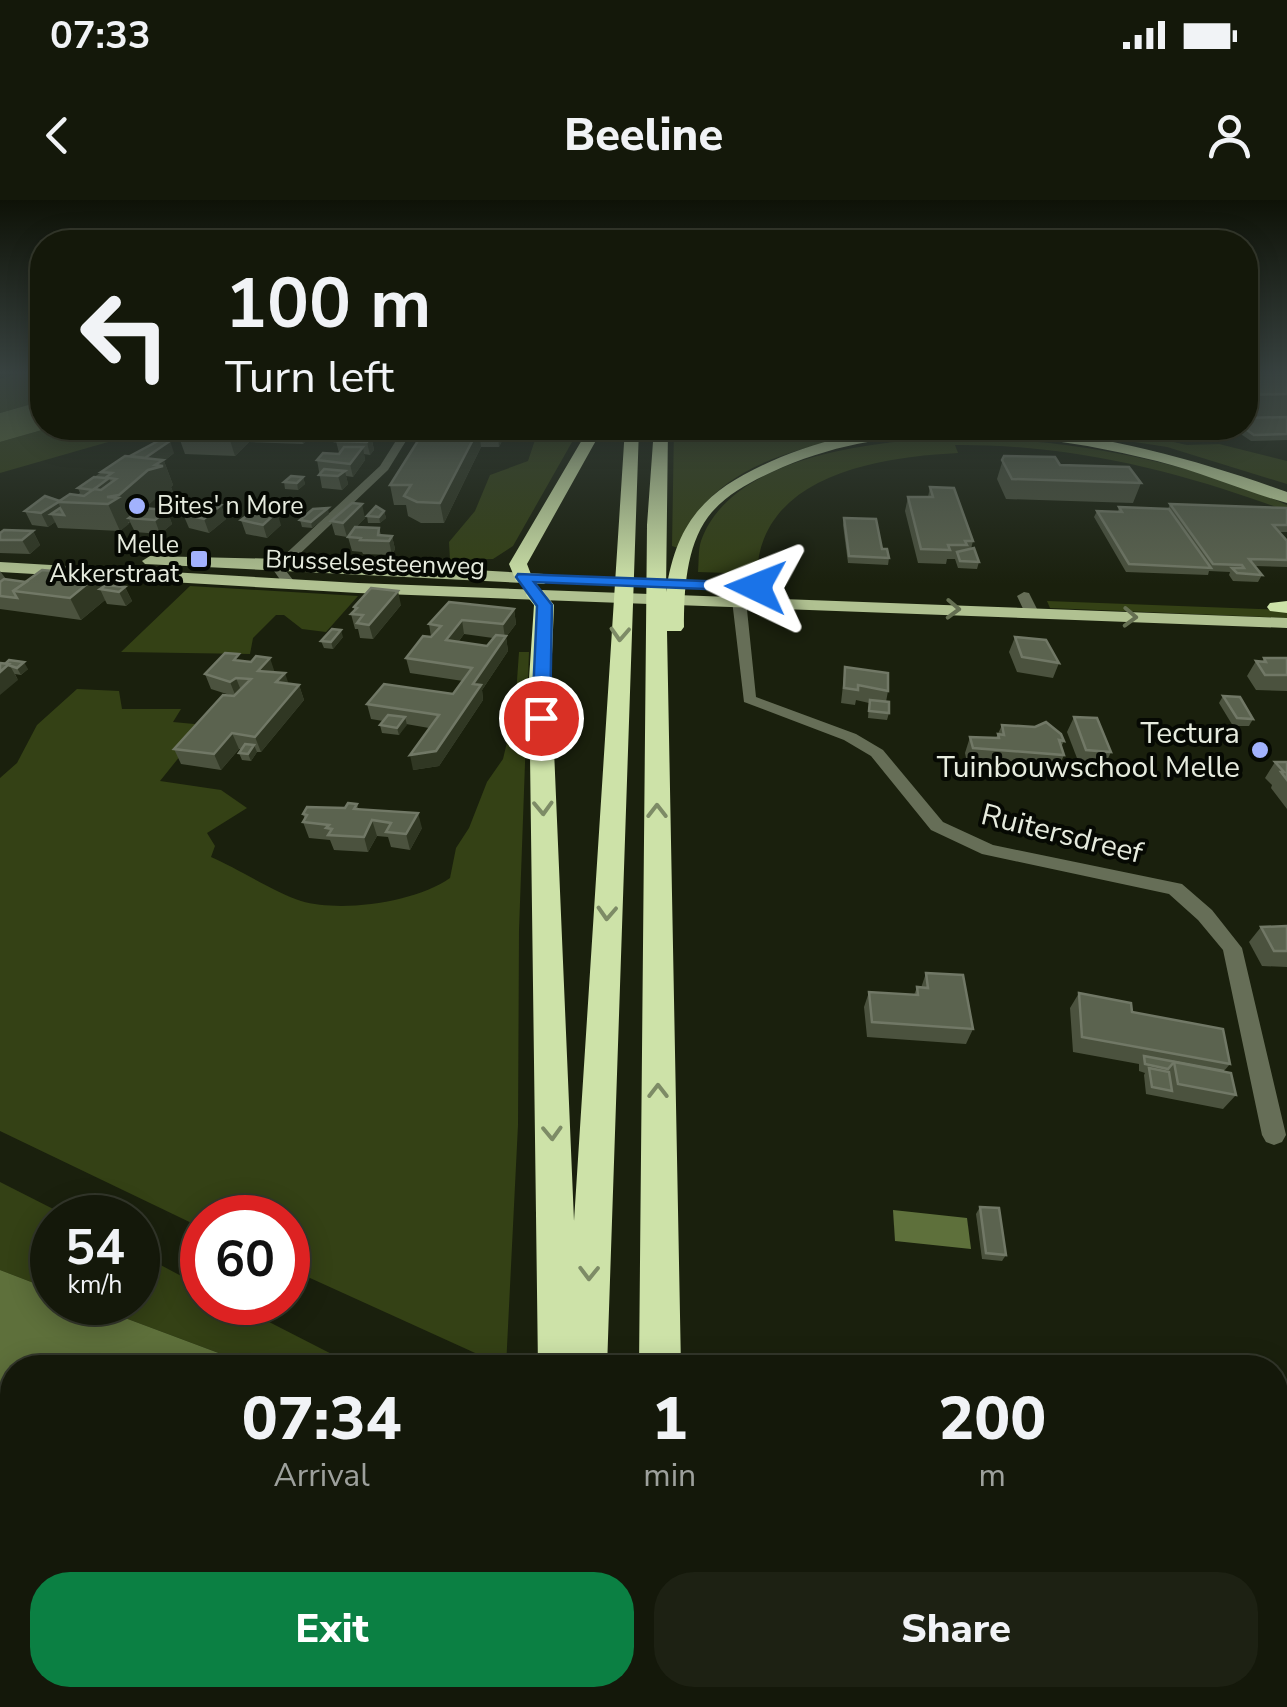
<!DOCTYPE html>
<html lang="en">
<head>
<meta charset="utf-8">
<style>
	body { margin:0; font-family:"Nunito Sans",sans-serif; background:#1d2113; color:#f1f3f6; height:100vh; display:flex; flex-direction:column; font-size:38px; white-space:nowrap }
	* { box-sizing:border-box; margin:0 }
	p { font-size:32px; color:#9da09c }
	.icon { flex:none; width:55px; height:55px; fill:none; stroke:currentColor; stroke-width:2; stroke-linecap:round; stroke-linejoin:round }
	.map { position:relative; flex:1; overflow:hidden }
	.side { position:absolute; left:0px; top:1155px; width:1288px; height:352px; display:flex; flex-direction:column; background:#14180a; border-radius:40px 40px 0 0; box-shadow:0 5px 25px #0003,0 0 0 2px #33372b }
	.side>* { flex:none }
	.top-card { position:absolute; left:30px; top:30px; width:1228px; height:210px; border-radius:40px; box-shadow:0 5px 25px #0003,0 0 0 2px #33372b; background:#14180a; color:#f1f3f6; overflow:hidden }
	.speed { position:absolute; left:30px; top:995px; display:flex; gap:20px; font-size:50px; font-weight:700; text-align:center }
	.speed>* { display:grid; place-content:center; width:130px; height:130px; border-radius:50%; background:#14180a; box-shadow:0 5px 25px #0003,0 0 0 2px #33372b; line-height:1 }
	.speed small { font-size:25px; font-weight:400 }
	.speed .limit { border:15px solid #d22; background:#fff; color:#111 }
	.pin { position:absolute; display:grid; place-items:center; width:85px; height:85px; color:#fff; margin:-42px; border:5px solid #fff; border-radius:50%; box-shadow:0 2px 10px #0007 }
	.me { position:absolute; width:110px; margin:-55px; rotate:272deg; stroke-linejoin:round; filter:drop-shadow(0 0 8px #0008) }
	.turn { display:flex; align-items:center; gap:35px; height:210px; padding:0 30px; font-size:45px }
	.turn .icon { width:130px; height:130px; stroke-width:2.5 }
	.turn b { display:block; font-size:70px; line-height:85px }
	.eta { display:flex; justify-content:space-evenly; align-items:center; height:170px; text-align:center }
	.eta b { font-size:60px; font-weight:800; line-height:70px }
	.primary-button { display:flex; gap:20px; margin-top:auto; padding:20px 30px }
	.primary-button a { flex:1; height:115px; border-radius:40px; background:#0b8043; color:#fff; font-size:40px; font-weight:800; line-height:115px; text-align:center }
	.primary-button a+a { background:#1d2113; color:#f1f3f6 }
	.status { display:flex; justify-content:space-between; align-items:center; height:70px; padding:0 50px; background:#14180a; direction:ltr }
	.status svg { height:28px; fill:currentColor }
	header { display:flex; justify-content:space-between; align-items:center; height:130px; padding:0 30px; background:#14180a; font-size:45px; font-weight:800 }
	.map>svg:first-child { display:block }
	.green { fill:#344115 }
	.water { fill:#5e703b }
	.pier { fill:#1a200d }
	.lines { fill:none; stroke-linecap:round; stroke-linejoin:round }
	.street { fill:#666e57; fill-rule:evenodd }
	.primary { fill:#b0c191; fill-rule:evenodd }
	.highway { fill:#cde2a8; fill-rule:evenodd }
	.wall { fill:#4b523e; fill-rule:evenodd }
	.shaded-wall { fill:#303723 }
	.building { fill:#5b634f; stroke:#717866; stroke-width:2.5 }
	.oneway { stroke:#646e51 }
	.oneway2 { stroke:#7d8b66 }
	.route { fill:#1a73e8; stroke:#114b97; stroke-width:2.5 }
	.poi-dot { fill:#a2b2fd; stroke:#060903; stroke-width:4 }
	.labels { text-anchor:middle; dominant-baseline:central; stroke-width:8; stroke-linejoin:round; paint-order:stroke }
	.far-poi-label { font-size:25px; fill:#e6ebde; stroke:#060903; text-anchor:start }
	.far-street-label { font-size:25px; fill:#e6ebde; stroke:#060903 }
	.poi-label { font-size:30px; fill:#e6ebde; stroke:#060903; text-anchor:end }
	.street-label { font-size:30px; fill:#e6ebde; stroke:#060903 }
</style>
</head>
<body>
<div class="status"><b>07:33</b><svg viewBox="0 0 49 12"><path d="M0 12V9h3v3zM5 12V6h3v6zM10 12V3h3v9zM15 12V0h3v12zM26 1h20v11H26zM47 4h2v5h-2z"/></svg></div>
<header><svg class="icon" aria-label="back" viewBox="0 0 24 24"><path d="M15 5l-7 7 7 7"/></svg>Beeline<svg class="icon" aria-label="person" viewBox="0 0 24 24"><circle cx="12" cy="8" r="4"/><path d="M4 21q1-7 8-7t8 7"/></svg></header>
<div class="map">
<svg width="1287" height="1507" viewBox="0 0 1287 1507">
	<rect width="100%" height="100%" fill="#1a200d"/>
	<g class="green">
		<path d="M19,173h23v28l-42,12v-34z"/>
		<path d="M49,228h108l-157,45v-31z"/>
		<path d="M539,228h41l-67,118 -20,13 -43,1 -1,-18 26,-31 15,-36 38,-14z"/>
		<path d="M674,228h248c-88,12 -208,23 -244,120l-6,-2z"/>
		<path d="M1045,228h65l77,17 32,-1 68,17v23l-120,-37z"/>
		<path d="M957,237c114,3 225,22 330,68v6c-108,-40 -215,-67 -332,-66l3,8c-79,4 -198,22 -201,121l-59,-2c1,-10 0,-22 3,-31 31,-88 180,-100 256,-104z"/>
		<path d="M190,386l168,10 -32,36 -24,-3 -18,-14h-8l-23,23 -3,16 -129,-2z"/>
		<path d="M1047,401l240,9v8l-237,-10z"/>
		<path d="M519,452h10l-10,278 -1,195 -12,242 -218,-99v-50h-86v10l-202,-97v-353l17,-15 20,-38 40,-36 42,2 3,18h59l-8,13 32,3 -45,56 61,9 26,18 -40,25 8,13 -4,11c26,11 66,37 90,44 41,12 115,1 149,-23l6,-30 13,-20 18,-46 16,-23 12,-50z"/>
		<path d="M0,982l69,35 -17,1v72l-52,-20z"/>
		<path d="M138,1053l64,34v15l30,1 125,64h-101l-171,-64 53,-1z"/>
		<path d="M1275,1456l12,6v45h-290l-23,-12h301z"/>
	</g>
	<g class="water">
		<path d="M42,201v27h7l-49,14v-29z"/>
		<path d="M893,1010l74,8 4,31 -76,-8z"/>
		<path d="M0,1070l52,20v12l33,1 171,64 -244,1v265l-12,-6z"/>
		<path d="M140,1495h834l23,12h-832z"/>
	</g>
	<path class="pier" d="M479,1495h248v12h-249z"/>
	<g class="lines">
		<g class="street">
			<path d="M404,228h10l-26,42 -100,95 -2,6 11,14 -11,3 -12,-17 4,-10 102,-95z"/>
			<path d="M1024,392l5,1 10,20 -2,3 -12,-3 -8,-17z"/>
			<path d="M739,396l7,4 10,97 100,37 27,16 60,72 50,23 189,39 30,26 30,38 44,187 -4,7 -8,3 -8,-3 -4,-7 -39,-185 -25,-30 -29,-26 -187,-40 -51,-24 -60,-74 -27,-16 -100,-38 -12,-102z"/>
		</g>
		<g class="primary">
			<path d="M150,356l132,3 262,15 8,5 -8,5 -399,-20 -3,-3z"/>
			<path d="M0,362l358,21 929,35v10l-929,-35 -358,-21z"/>
		</g>
		<g class="highway">
			<path d="M589,228h14l-76,136 5,13 -9,6 -7,-2 -7,-17z"/>
			<path d="M625,228h14l-32,940h-69l-9,-689 5,-74 -8,-10 3,-4h14l11,14 -3,74 23,542z"/>
			<path d="M654,228h14l-2,164c11,-77 46,-106 115,-135 156,-65 354,-20 506,35v11c-44,-12 -86,-31 -130,-42 -121,-30 -257,-44 -374,6 -27,12 -56,25 -75,50 -22,30 -24,74 -24,110l-3,4h-14l14,737h-42l8,-843z"/>
			<path d="M1287,401v12l-17,-2 -3,-4 3,-4z"/>
			<path d="M543,1495h52l-1,12h-52z"/>
			<rect x="635" y="1495" width="52" height="12"/>
		</g>
	</g>
	<g class="wall">
		<path d="M1245,173h42v67l-36,1 -19,-13h13z"/>
		<path d="M178,228h141l-16,16 -54,-2 -14,14 -50,-2 -9,-25z"/>
		<path d="M356,228h29l1,6 -5,7 -9,-1 2,10 -4,5 -6,-1 1,6 -12,17 -7,-1 2,8 -6,6 -20,-2 -5,-28 22,-7 -3,-12 21,-9z"/>
		<path d="M426,228h82l-9,19h-18l-37,76h-23l-13,-7 -2,-11h-12l-4,-20z"/>
		<path d="M174,253l-10,8 9,24 -2,2 2,5 -15,4 -13,12 22,2 5,14 -12,10 -25,-2 -5,-10 -10,9 -62,-3 -3,-6 -7,5 -16,-2 -7,-14 52,-16 3,-2 -2,-5 47,-32z"/>
		<path d="M1004,256l56,9 81,18 -8,20 -127,-4 -9,-20z"/>
		<path d="M303,277l2,7 -7,6 -13,-1 -1,-7z"/>
		<path d="M930,287l43,54 -2,8 8,13 -2,7 -19,-1 -3,-9h-8l-1,5 -28,-1 -13,-52 3,-14h20z"/>
		<path d="M1170,304l117,4v24h-8l8,9v26l-32,-1 7,9 -4,7 -25,-1 -4,-6 1,-3 -21,-1 -1,4 -82,-3 -32,-55 3,-6h21l1,-4 49,2z"/>
		<path d="M221,305l5,14 -17,14 -20,-5 -6,-14z"/>
		<path d="M384,311l2,7 -6,5h-12l-1,-7z"/>
		<path d="M329,314l-17,14 -10,-1 -2,-7z"/>
		<path d="M365,318l-9,9 23,1 2,7 11,1 3,13 -3,6 -29,-1 -1,-2 -10,-1 -4,-14 5,-7 -6,7 -12,-2 -4,-14z"/>
		<path d="M844,318l38,31 7,9 -1,7 -40,-2 -5,-38z"/>
		<path d="M241,320l40,5 -14,13 -21,-4z"/>
		<path d="M33,331l7,14 -10,9 -30,-1v-20z"/>
		<path d="M0,371l6,8 20,3 72,-7 6,11 21,1 7,14 -6,5 -19,-2 -2,-4 -24,20 -81,-11z"/>
		<path d="M401,405l-28,34 -13,-1 -2,-9h-3l-4,-15 3,-4v-3z"/>
		<path d="M514,409l2,15 -10,13 2,14 -26,39 1,10 -44,66 -26,4 16,-42 -23,-4 -7,11 -17,-2 -2,-8 3,-4 -12,-2 -4,-15 86,-10 10,-13 -53,-8 -4,-15 25,-21 -2,-13zM464,434l29,4 -6,8 -28,-5z"/>
		<path d="M343,437l-10,12 -9,-1 -3,-7z"/>
		<path d="M1015,437l44,26 -6,15 -36,-6 -8,-20z"/>
		<path d="M1264,458h23v33l-31,-1 -9,-14 9,-15 6,1z"/>
		<path d="M241,460l34,12 13,12 11,1 5,15 -43,52h-4l-6,9 -9,-1 -3,-7 3,-4h-3l-18,21 -40,-6 -7,-15 59,-53 -22,-7 -6,-15z"/>
		<path d="M0,463l28,6 -7,6 -6,-1 3,6z"/>
		<path d="M845,467l43,24 -2,11 3,11 -2,7 -19,-2 1,-15 -13,-3 -1,5 -14,-2z"/>
		<path d="M1223,496l30,23 -4,7h-16l-14,-23z"/>
		<path d="M1074,517l37,35 -7,15 -24,-1 -13,-34z"/>
		<path d="M1002,525l62,16 -3,6 3,8 -7,16 -90,-8 -2,-10 5,-16 26,1z"/>
		<path d="M1275,562h12v47l-16,-21 1,-3 -7,-7z"/>
		<path d="M357,604l1,5 64,19 -12,22 -19,-3 -3,-10 -11,-1 -9,16 -34,-2 -4,-10 -21,-2 -6,-16 2,-2 -2,-6 42,-6z"/>
		<path d="M1287,726v41l-25,-1 -13,-24 12,-15z"/>
		<path d="M926,773l47,56 -7,15 -99,-7 -3,-30 5,-15 45,3 3,-8 4,1z"/>
		<path d="M1079,793l53,19 98,52 -6,7 12,24 -13,14 -77,-15 -2,-19 1,-2 -6,-2v-7l-66,-12 -3,-44z"/>
		<path d="M980,1007l26,48 -4,6 -20,-2 -6,-45z"/>
	</g>
	<g class="shaded-wall">
		<path d="M231,228h14l4,14 -14,14 -8,-25z"/>
		<path d="M299,228h20l-16,16z"/>
		<path d="M378,228h7l1,6 -5,7z"/>
		<path d="M479,228l2,19 -37,76 -4,-20z"/>
		<path d="M501,228h7l-9,19 -1,-12z"/>
		<path d="M371,237l3,13 -4,5 -3,-13z"/>
		<path d="M170,241l4,12 -10,8 9,24 -2,2 2,5 -15,4 -24,22h-5l1,4h-2l1,2 -9,7 -12,-27 -15,-14 16,-12 7,18v-17z"/>
		<path d="M363,247l2,13 -12,17 -3,-13z"/>
		<path d="M345,271l3,13 -6,6 -4,-14z"/>
		<path d="M303,277l2,7 -7,6 -1,-7z"/>
		<path d="M58,302l6,13 -13,-1 4,8 -7,5 -7,-14z"/>
		<path d="M362,304l3,14 -18,19 -4,-14z"/>
		<path d="M221,305l5,14 -17,14 -5,-14z"/>
		<path d="M328,308l1,6 -17,14 -1,-6z"/>
		<path d="M167,310l5,14 -12,10 -5,-14z"/>
		<path d="M384,311l2,7 -6,5 -1,-6z"/>
		<path d="M277,312l4,13 -14,13 -4,-13z"/>
		<path d="M33,331l7,14 -10,9 -8,-14z"/>
		<path d="M392,336l3,13 -3,6 -3,-14z"/>
		<path d="M98,375l7,15 -5,-1 5,11 -24,20 -11,-22z"/>
		<path d="M125,387l7,14 -6,5 -7,-14z"/>
		<path d="M398,391l3,14 -28,34 -4,-14z"/>
		<path d="M514,409l2,15 -10,13 2,14 -26,39 1,10 -44,66 -26,4 -3,-15 63,-71 32,-46 -2,-14z"/>
		<path d="M462,420l2,14 -15,20 -3,-14z"/>
		<path d="M341,430l2,7 -10,12 -2,-7z"/>
		<path d="M270,458l5,15 -17,-2z"/>
		<path d="M24,462l4,7 -7,6 -4,-7z"/>
		<path d="M9,464l9,16 -18,15v-23z"/>
		<path d="M285,473l5,15 -14,-6z"/>
		<path d="M236,478l6,15 -6,4 -6,-15z"/>
		<path d="M299,485l5,15 -43,52 -6,-15z"/>
		<path d="M405,517l2,8 -8,10 -2,-7z"/>
		<path d="M232,533l7,16 -18,21 -7,-16z"/>
		<path d="M254,545l3,7 -6,9 -3,-7z"/>
		<path d="M418,613l4,15 -12,22 -4,-16z"/>
		<path d="M372,620l5,16 -9,16 -4,-15z"/>
	</g>
	<g class="building">
		<path d="M1245,173h42v21l-42,1z"/>
		<path d="M1287,217v17l-33,1 -10,-7h1v-10z"/>
		<path d="M178,228h53l-4,3 -51,-2z"/>
		<path d="M426,228h53l-39,75 -23,-1 -13,-6 7,-11h-21z"/>
		<path d="M457,228h44l-3,7 -19,-1v-6z"/>
		<path d="M343,232l19,1 -3,4h12l-4,5 -31,-1z"/>
		<path d="M160,240l10,1 -25,17 -15,-2z"/>
		<path d="M344,247h19l-13,17 -33,-4 6,-7 16,1z"/>
		<path d="M125,256l38,4 -8,5 8,1 -15,4 -29,25 -12,2 11,1 -10,6 -50,-2 12,-8 14,2 10,-7 7,1 15,-11 -7,-1 -16,12 -15,-2 16,-11 11,1 7,-5 -11,-1z"/>
		<path d="M1004,256l51,1 5,8 69,2 12,16 -129,-4 -10,-19z"/>
		<path d="M324,269l21,2 -7,5 -19,-1z"/>
		<path d="M291,276l12,1 -6,6 -13,-1z"/>
		<path d="M930,287l24,1 19,53h-8l2,4h-19l2,5 -29,-1 -13,-52h25z"/>
		<path d="M45,296l15,5 -19,12 -16,-2z"/>
		<path d="M352,303l10,1 -19,19 -12,-2z"/>
		<path d="M197,304l24,1 -17,14 -21,-5z"/>
		<path d="M1170,304l117,4v17h-14l14,16v19l-38,-1 13,16 -25,-2 -5,-5h12l-2,-3 -29,-1z"/>
		<path d="M376,306l8,5 -5,6 -12,-1z"/>
		<path d="M1119,307l50,2 42,59 -82,-4 -32,-53 25,1z"/>
		<path d="M60,308l4,7 -13,-1z"/>
		<path d="M142,308l25,2 -12,10 -26,-2z"/>
		<path d="M328,308l-17,14 -11,-2 13,-11z"/>
		<path d="M255,310l22,2 -14,13 -22,-5z"/>
		<path d="M844,318l32,1 6,30h5l2,9 -40,-2z"/>
		<path d="M355,327l24,1 -1,7 14,1 -3,5 -29,-1 1,-2 -13,-1z"/>
		<path d="M4,330l29,1 -11,9h-22v-7z"/>
		<path d="M974,348l5,14 -19,-1 -3,-9z"/>
		<path d="M42,370l56,5 -28,23 -57,-7z"/>
		<path d="M4,379l22,3 -13,9 4,7 -17,-2v-14z"/>
		<path d="M106,385l19,2 -6,5 -19,-3z"/>
		<path d="M371,388l27,3 -29,34 -12,-2 6,-8 -12,-1 6,-6 -3,-1z"/>
		<path d="M449,402l65,7 -11,15 -41,-4 -16,20 41,6 9,-11 10,1 -33,48 8,1 -45,66 -26,4 29,-40 -72,-11 17,-20 69,10 19,-26 -66,-10 17,-22 8,1 10,-11 -12,-2z"/>
		<path d="M332,429l9,1 -10,12 -10,-1z"/>
		<path d="M1015,437l31,3 13,23 -37,-6z"/>
		<path d="M225,453l14,1 -5,6 17,2 5,-6 14,2 -12,13 27,2 -9,9 23,3 -44,52 -23,-4 -18,21 -40,-5 49,-54 11,1 17,-17 -15,-1 -6,4 -25,-8z"/>
		<path d="M1264,458h23v17h-22l-9,-14 10,1z"/>
		<path d="M9,460l15,2 -7,6 -12,-4z"/>
		<path d="M0,463l9,1 -9,8z"/>
		<path d="M845,467l43,6v18l-30,-6v5l-14,-2z"/>
		<path d="M1223,496l17,1 13,22 -16,-1z"/>
		<path d="M870,500l19,2v11l-20,-2z"/>
		<path d="M388,515l17,2 -8,11 -17,-3z"/>
		<path d="M1074,517l23,1 14,34 -25,-2z"/>
		<path d="M1046,522l15,12 3,7 -5,-1 5,15 -91,-7 -3,-11 29,1 -1,-4 6,1 -2,-10 33,2z"/>
		<path d="M245,544l9,1 -6,9 -9,-1z"/>
		<path d="M1275,562h12v18l-6,-8h3z"/>
		<path d="M348,603l9,1 -3,5 64,4 -12,21 -20,-2 5,-9 -19,-3 -8,17 -36,-2 4,-6 -6,-1 3,-3 -26,-3 4,-7 -4,-1 4,-7 38,1z"/>
		<path d="M1287,726v25h-13l-13,-24z"/>
		<path d="M926,773l37,2 10,54 -101,-7 -3,-30 49,3 -1,-8 11,1z"/>
		<path d="M1079,793l52,10 1,9 91,17 7,35 -148,-27z"/>
		<path d="M1144,856l80,15 -50,-9 -6,7 -23,-5z"/>
		<path d="M1174,862l57,11 5,22 -58,-11z"/>
		<path d="M1149,868l20,4 3,19 -20,-4z"/>
		<path d="M980,1007l19,1 7,47 -20,-2z"/>
	</g>
	<defs><path id="oneway-chevron" d="M-2-3.5L2.5 0L-2 3.5" fill="none" stroke-width="1.6" stroke-linecap="round" stroke-linejoin="round" transform="scale(2.5)"/></defs>
	<g class="oneway">
		<use href="#oneway-chevron" transform="translate(953 409) rotate(2)"/>
		<use href="#oneway-chevron" transform="translate(1130 417) rotate(2)"/>
	</g>
	<g class="oneway2">
		<use href="#oneway-chevron" transform="translate(620 434) rotate(93)"/>
		<use href="#oneway-chevron" transform="translate(543 608) rotate(88)"/>
		<use href="#oneway-chevron" transform="translate(657 611) rotate(-90)"/>
		<use href="#oneway-chevron" transform="translate(607 713) rotate(93)"/>
		<use href="#oneway-chevron" transform="translate(658 891) rotate(-90)"/>
		<use href="#oneway-chevron" transform="translate(552 933) rotate(88)"/>
		<use href="#oneway-chevron" transform="translate(589 1073) rotate(91)"/>
	</g>
	<linearGradient id="sky" x2="0" y2="1"><stop stop-color="#0e1207"/><stop offset="0.45" stop-color="#384240"/><stop offset="1" stop-color="#384240" stop-opacity="0"/></linearGradient>
	<rect width="1287" height="384" fill="url(#sky)"/>
	<path class="route" d="M518,374l238,9 8,4 -8,4 -222,-9 18,23 -2,113 -9,5 -9,-5 5,-112 -21,-29z"/>
	<g class="poi-dot">
		<circle cx="137" cy="306" r="10"/>
		<rect x="189" y="349" width="20" height="20" rx="5"/>
		<circle cx="1260" cy="550" r="10"/>
	</g>
	<g class="labels">
		<g class="far-poi-label">
			<text x="157" y="306">Bites' n More</text>
			<text x="179" y="345" text-anchor="end">Melle<tspan x="179" dy="29">Akkerstraat</tspan></text>
		</g>
		<g class="far-street-label">
			<text transform="translate(375 363) rotate(2)">Brusselsesteenweg</text>
		</g>
		<g class="poi-label">
			<text x="1240" y="533">Tectura<tspan x="1240" dy="34">Tuinbouwschool Melle</tspan></text>
		</g>
		<g class="street-label">
			<text transform="translate(1062 634) rotate(14)">Ruitersdreef</text>
		</g>
	</g>
</svg>
<div class="speed"><div>54<small>km/h</small></div><div class="limit">60</div></div>
<div class="pin" style="left:541px;top:518px;background:#d93025"><svg class="icon" aria-label="arrive" viewBox="0 0 24 24"><path d="M6 21V4h12l-3 4 3 4H6"/></svg></div>
<svg class="me" style="left:756px;top:387px" viewBox="-20 -20 40 40"><path d="M0-17L14 15 0 8-14 15z" fill="#1a73e8" stroke="#fff" stroke-width="4"/></svg>
<div class="top-card">
<div class="turn"><svg class="icon" aria-label="left" viewBox="0 0 24 24"><path d="M17 20v-9H6M10 6l-5 5 5 5"/></svg><div><b>100 m</b>Turn left</div></div>
</div>
<section class="side">
<div class="eta">
<div><b>07:34</b><p>Arrival</p></div>
<div><b>1</b><p>min</p></div>
<div><b>200</b><p>m</p></div>
</div>
<div class="primary-button"><a>Exit</a><a>Share</a></div>
</section>
</div>
</body>
</html>
